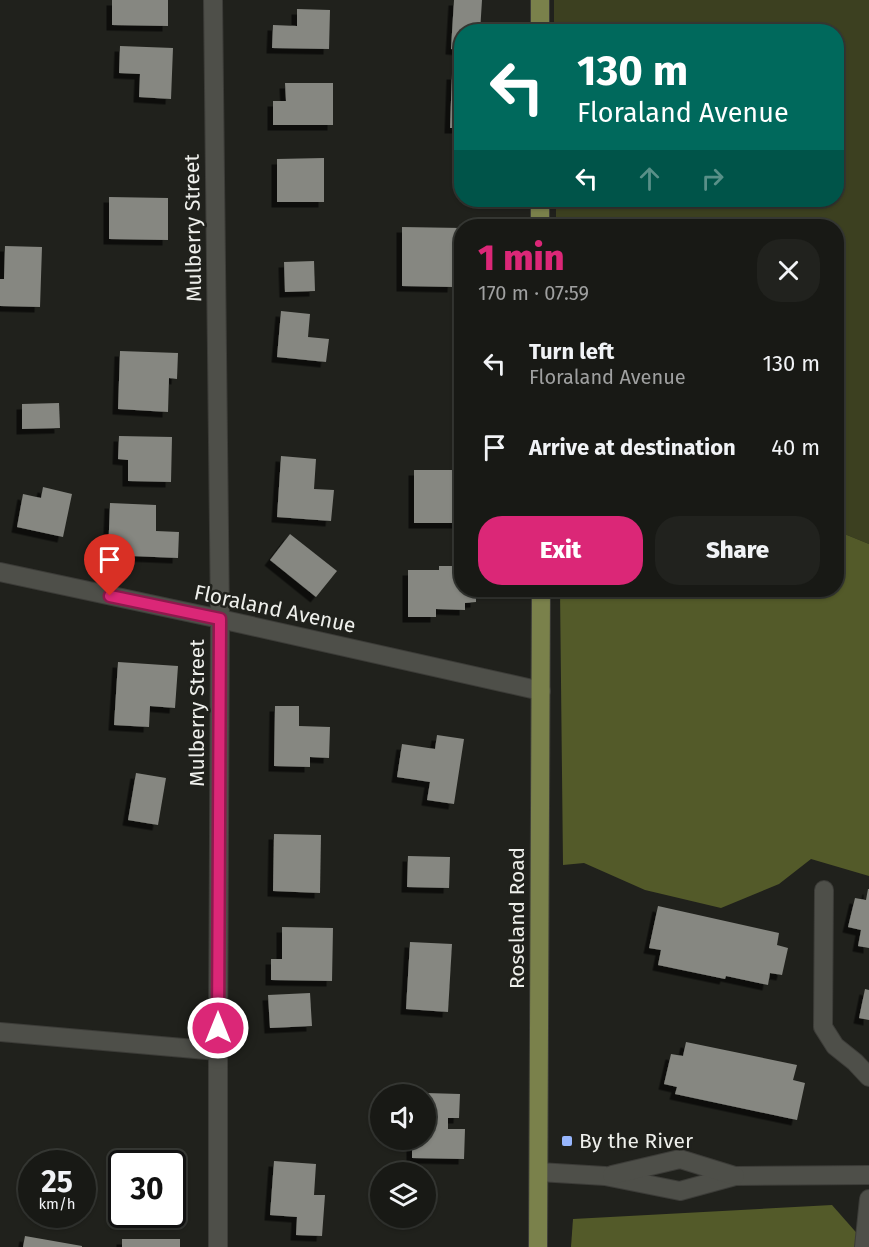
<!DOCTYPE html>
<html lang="en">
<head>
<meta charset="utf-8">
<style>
	body { margin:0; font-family:"Fira Sans",sans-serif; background:#21221e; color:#f1f3f6; height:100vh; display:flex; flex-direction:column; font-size:22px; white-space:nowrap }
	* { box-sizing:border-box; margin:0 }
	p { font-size:20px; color:#9fa0a0 }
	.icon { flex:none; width:33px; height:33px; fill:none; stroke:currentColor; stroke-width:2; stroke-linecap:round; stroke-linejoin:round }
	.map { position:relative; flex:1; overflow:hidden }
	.panel { position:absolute; left:454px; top:219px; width:390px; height:378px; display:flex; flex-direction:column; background:#181915; border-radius:24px; box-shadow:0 2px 4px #0004,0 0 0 2px #363834 }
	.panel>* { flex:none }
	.top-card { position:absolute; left:454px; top:24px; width:390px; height:183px; border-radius:24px; box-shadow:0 2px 4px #0004,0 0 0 2px #363834; background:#00695c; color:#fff; overflow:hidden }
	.tools { position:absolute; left:370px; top:1084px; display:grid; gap:12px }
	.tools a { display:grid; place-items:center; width:66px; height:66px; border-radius:50%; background:#181915; box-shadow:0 2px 4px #0004,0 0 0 2px #363834; font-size:30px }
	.speed { position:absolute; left:18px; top:1150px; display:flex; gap:12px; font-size:30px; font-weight:700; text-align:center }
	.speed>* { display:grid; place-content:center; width:78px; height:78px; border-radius:50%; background:#181915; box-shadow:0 2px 4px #0004,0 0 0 2px #363834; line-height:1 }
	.speed small { font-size:15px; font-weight:400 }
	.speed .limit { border:3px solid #111; border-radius:9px; background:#fff; color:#111 }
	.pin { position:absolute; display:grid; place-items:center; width:51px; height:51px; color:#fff; margin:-62px -26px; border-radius:50% 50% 50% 0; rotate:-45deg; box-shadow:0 0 6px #0007 }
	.pin .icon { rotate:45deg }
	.me { position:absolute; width:66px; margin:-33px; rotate:0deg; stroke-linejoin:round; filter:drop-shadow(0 0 4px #0008) }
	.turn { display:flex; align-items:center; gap:21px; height:126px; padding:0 24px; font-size:27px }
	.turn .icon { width:78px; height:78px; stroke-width:2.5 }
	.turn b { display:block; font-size:42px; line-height:51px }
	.lanes { display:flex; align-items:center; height:57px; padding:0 24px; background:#0003; justify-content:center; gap:30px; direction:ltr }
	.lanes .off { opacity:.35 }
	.round { display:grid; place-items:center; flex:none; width:63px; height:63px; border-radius:24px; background:#21221e }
	.overview { display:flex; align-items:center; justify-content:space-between; height:102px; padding:0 24px }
	h1 { font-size:36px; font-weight:800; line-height:45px; color:#db2777 }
	.action { display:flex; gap:12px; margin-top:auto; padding:12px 24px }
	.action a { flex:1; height:69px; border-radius:24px; background:#db2777; color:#fff; font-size:24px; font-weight:800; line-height:69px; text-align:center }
	.action a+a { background:#21221e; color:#f1f3f6 }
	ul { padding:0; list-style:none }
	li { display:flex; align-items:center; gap:18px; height:84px; padding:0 24px }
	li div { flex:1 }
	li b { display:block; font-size:22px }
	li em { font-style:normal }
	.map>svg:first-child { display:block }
	.green { fill:#3c4020 }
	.forest { fill:#535a29 }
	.building { fill:#868781; filter:url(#shadow) }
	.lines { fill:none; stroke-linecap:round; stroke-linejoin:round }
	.minor-casing { stroke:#3c3c38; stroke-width:20 }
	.major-casing { stroke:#3c3c38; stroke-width:20 }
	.minor { stroke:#4e4f49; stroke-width:18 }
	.major { stroke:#7a814b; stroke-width:18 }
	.route-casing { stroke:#8e194d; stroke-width:15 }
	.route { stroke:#db2777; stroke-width:10 }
	.poi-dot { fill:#97b6fd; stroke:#20211c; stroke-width:2 }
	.labels { text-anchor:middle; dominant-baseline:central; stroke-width:5; stroke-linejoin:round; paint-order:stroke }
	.street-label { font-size:21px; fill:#eeefeb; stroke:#20211c }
	.poi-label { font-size:21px; fill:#eeefeb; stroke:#20211c; text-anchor:start }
</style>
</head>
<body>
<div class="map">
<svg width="869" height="1247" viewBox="0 0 869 1247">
	<defs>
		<filter id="shadow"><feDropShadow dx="-5.5" dy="5.5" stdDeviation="0" flood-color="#0009"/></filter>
	</defs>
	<rect width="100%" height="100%" fill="#20211c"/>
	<path class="green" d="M554,0h315v544l-32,-13v-305h-281v-26h281v-168l-283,-1z"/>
	<g class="forest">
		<path d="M837,531l32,13v332l-58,-17 -32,25 -58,24 -76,-18 -61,-27 -21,2 -3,-275h277z"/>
		<path d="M832,1205l37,42h-298l2,-28z"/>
	</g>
	<g class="building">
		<path d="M112,0h56v26l-56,-1z"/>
		<path d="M454,0h28l-2,32h-18v18l-11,-1z"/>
		<path d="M297,9l33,1 -1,39 -57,-1 1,-23 24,1z"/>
		<path d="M120,46l53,2 -2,51 -32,-2 1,-23 -21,-1z"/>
		<path d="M452,74h10v54h-12z"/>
		<path d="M285,83h48v42h-60v-24h13z"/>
		<path d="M324,158v44h-47v-43z"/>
		<path d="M109,197l59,1v42l-59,-1z"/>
		<path d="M402,227l60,1v27l-7,-1 -2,33 -51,-1z"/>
		<path d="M5,246l37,1 -2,60 -40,-1v-27h4z"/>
		<path d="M314,261l1,30 -30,1 -1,-30z"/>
		<path d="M281,311l29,3 -2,23 21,2 -3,23 -49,-5z"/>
		<path d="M120,351l58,2 -1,26 -8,-1 -1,34 -50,-3z"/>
		<path d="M59,403l1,25 -38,1v-25z"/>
		<path d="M119,436l53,1 -1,45 -43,-1v-21l-10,-1z"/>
		<path d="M281,456l35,3 -2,30 20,1 -3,31 -54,-4z"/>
		<rect x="414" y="470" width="48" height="53"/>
		<path d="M43,487l29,7 -9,43 -46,-10 6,-33 18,4z"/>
		<path d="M110,503l46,2v26l23,1 -1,26 -70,-3z"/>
		<path d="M290,534l47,37 -21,26 -46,-37z"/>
		<path d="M439,566h23v24h14v12l-11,1v7l-29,-1v8h-28v-47h31z"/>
		<path d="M118,662l60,4 -3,42 -25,-2 -1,21 -35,-2z"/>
		<path d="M275,706h24v20l31,1 -1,31 -19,-1v10l-36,-1z"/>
		<path d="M437,735l27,4 -10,65 -27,-4 3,-18 -33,-5 5,-33 33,5z"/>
		<path d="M136,773l30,5 -8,47 -30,-5z"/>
		<path d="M274,834l47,1 -1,58 -47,-2z"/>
		<path d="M408,856l42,1 -1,31 -42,-1z"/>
		<path d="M868,889h1v59l-11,-2 3,-16 -13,-3 7,-29 11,2z"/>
		<path d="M658,906l121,27 -2,12 11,3 -6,27 -12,-2 -2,12 -42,-9 -1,3 -67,-14 3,-15 -12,-2z"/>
		<path d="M282,927l51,1 -1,53 -61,-1v-21h11z"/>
		<path d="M410,942l42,2 -4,68 -42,-3z"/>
		<path d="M865,989l4,1v30l-10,-2z"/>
		<path d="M310,993l2,33 -42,2 -2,-33z"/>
		<path d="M686,1042l111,23 -4,15 12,3 -8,37 -122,-26 2,-7 -13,-3 7,-30 12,2z"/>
		<path d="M426,1093l34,1 -1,24h-11v11h17l-1,30 -52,-1v-18h14z"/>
		<path d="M274,1161l42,3 -2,31h11l-3,41 -26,-1 1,-18 -27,-2z"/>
		<path d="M25,1236l57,10v1h-59z"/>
		<rect x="122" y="1239" width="58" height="8"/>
	</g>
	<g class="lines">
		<defs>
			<g id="minor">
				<path d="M213,0l7,619 -2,432v196"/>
				<path d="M0,572l220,47 321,72"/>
				<path d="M824,890l-1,137 12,19 20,16 14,15"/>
				<path d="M0,1032l218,19"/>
				<path d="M539,1172l66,4 75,15 55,-15 134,-1"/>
				<path d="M612,1175l68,-16 55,17"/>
				<path d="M864,1247l5,-48"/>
			</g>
			<g id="major">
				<path d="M540,0v32"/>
				<path d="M540,200v26"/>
				<path d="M538,1247l3,-657"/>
			</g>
		</defs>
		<use href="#minor" class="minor-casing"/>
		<use href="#major" class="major-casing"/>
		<use href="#minor" class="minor"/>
		<use href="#major" class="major"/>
	</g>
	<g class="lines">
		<defs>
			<path id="route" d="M110,596l110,23 -2,409"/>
		</defs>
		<use href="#route" class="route-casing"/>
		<use href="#route" class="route"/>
	</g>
	<rect class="poi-dot" x="561" y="1135" width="12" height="12" rx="3"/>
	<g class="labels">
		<g class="street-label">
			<text transform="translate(193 228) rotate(-91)">Mulberry Street</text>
			<text transform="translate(275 609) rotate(12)">Floraland Avenue</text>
			<text transform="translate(197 713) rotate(-90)">Mulberry Street</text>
			<text transform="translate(517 918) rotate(-90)">Roseland Road</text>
		</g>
		<g class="poi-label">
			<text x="579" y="1141">By the River</text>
		</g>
	</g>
</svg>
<div class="tools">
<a><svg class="icon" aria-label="sound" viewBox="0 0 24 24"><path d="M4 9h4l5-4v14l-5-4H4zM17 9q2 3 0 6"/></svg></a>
<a><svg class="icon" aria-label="layers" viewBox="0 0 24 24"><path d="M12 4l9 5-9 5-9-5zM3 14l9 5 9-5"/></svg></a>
</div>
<div class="speed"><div>25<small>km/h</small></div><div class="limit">30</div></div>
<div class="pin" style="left:110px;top:596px;background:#d93025"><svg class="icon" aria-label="arrive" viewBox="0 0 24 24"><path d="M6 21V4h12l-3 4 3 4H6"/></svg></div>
<svg class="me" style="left:218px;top:1028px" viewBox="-20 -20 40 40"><circle r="17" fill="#db2777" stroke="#fff" stroke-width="3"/><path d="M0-11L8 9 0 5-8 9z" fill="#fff"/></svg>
<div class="top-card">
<div class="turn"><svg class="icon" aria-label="left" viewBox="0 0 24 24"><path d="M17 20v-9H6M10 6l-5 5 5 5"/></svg><div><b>130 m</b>Floraland Avenue</div></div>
<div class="lanes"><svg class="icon" aria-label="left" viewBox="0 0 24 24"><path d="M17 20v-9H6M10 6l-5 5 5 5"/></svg><svg class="icon off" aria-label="ahead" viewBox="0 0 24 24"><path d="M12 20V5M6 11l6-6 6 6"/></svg><svg class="icon off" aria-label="right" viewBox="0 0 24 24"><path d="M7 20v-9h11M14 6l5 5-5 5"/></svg></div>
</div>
<section class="panel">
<div class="overview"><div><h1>1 min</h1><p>170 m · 07:59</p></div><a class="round"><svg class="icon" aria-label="close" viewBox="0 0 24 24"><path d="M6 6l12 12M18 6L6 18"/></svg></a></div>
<ul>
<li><svg class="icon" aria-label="left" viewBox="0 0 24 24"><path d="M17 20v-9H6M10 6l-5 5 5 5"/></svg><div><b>Turn left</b><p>Floraland Avenue</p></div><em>130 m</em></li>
<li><svg class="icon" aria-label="arrive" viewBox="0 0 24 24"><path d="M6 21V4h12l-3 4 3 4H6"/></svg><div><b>Arrive at destination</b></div><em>40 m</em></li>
</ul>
<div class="action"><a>Exit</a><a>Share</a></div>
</section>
</div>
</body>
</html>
